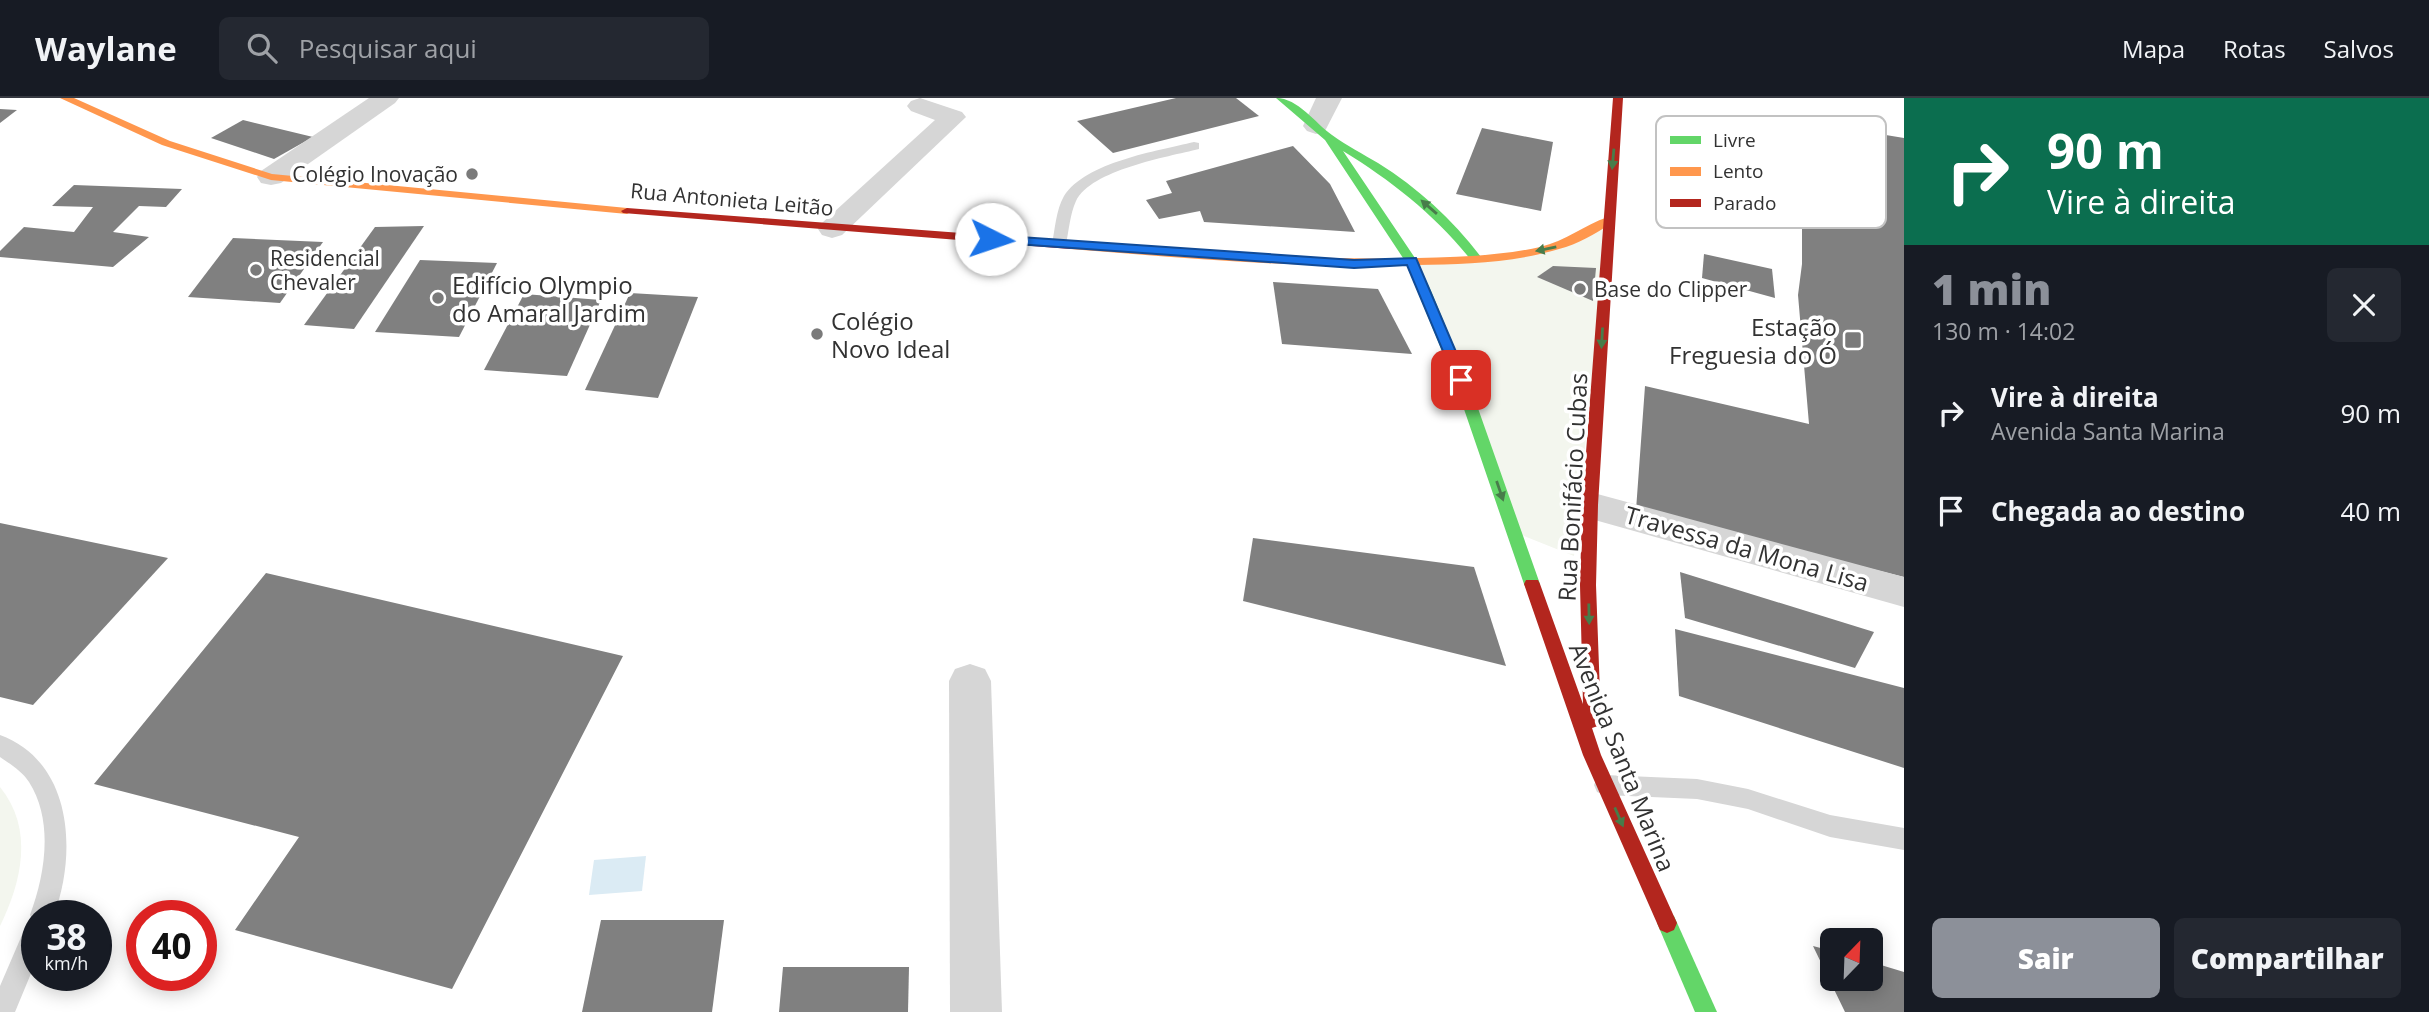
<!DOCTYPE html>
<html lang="pt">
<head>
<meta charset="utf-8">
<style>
	body { margin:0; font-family:"Open Sans",sans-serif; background:#242831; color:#f1f3f6; height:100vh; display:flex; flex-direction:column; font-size:26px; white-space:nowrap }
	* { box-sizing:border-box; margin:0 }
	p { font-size:23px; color:#9ea1a6 }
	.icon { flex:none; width:38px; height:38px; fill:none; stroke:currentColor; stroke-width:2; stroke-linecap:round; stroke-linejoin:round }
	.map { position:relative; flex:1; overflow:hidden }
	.sheet { display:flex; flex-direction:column; background:#171b24; width:525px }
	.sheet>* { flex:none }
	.top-card { background:#0b6e4f; color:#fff; overflow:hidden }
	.needle { width:46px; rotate:23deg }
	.tools { position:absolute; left:1820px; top:830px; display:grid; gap:14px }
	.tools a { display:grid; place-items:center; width:63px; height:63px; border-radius:10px; background:#171b24; box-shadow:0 4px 18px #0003; font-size:35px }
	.speed { position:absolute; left:21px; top:802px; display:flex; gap:14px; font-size:35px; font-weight:700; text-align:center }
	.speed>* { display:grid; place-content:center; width:91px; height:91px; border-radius:50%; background:#171b24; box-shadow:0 4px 18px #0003; line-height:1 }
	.speed small { font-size:18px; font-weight:400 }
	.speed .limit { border:10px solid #d22; background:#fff; color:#111 }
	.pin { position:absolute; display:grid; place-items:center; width:60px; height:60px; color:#fff; margin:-30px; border-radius:14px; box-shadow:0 4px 10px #0006 }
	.me { position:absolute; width:77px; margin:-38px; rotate:94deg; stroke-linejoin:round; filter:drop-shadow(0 0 5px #0008) }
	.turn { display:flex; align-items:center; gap:24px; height:147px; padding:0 28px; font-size:32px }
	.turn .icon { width:91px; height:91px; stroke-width:2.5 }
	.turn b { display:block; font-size:49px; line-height:60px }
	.round { display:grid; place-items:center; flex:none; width:74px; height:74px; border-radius:10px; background:#242831 }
	.head { display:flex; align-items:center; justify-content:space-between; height:119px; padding:0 28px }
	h1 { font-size:42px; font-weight:800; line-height:52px; color:#8c9099 }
	.action { display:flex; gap:14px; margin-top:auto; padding:14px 28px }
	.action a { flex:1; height:80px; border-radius:10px; background:#8c9099; color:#fff; font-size:28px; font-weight:800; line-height:80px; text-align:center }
	.action a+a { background:#242831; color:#f1f3f6 }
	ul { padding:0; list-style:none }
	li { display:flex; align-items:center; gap:21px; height:98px; padding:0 28px }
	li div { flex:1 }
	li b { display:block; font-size:26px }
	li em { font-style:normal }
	header { display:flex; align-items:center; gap:42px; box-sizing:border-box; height:98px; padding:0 35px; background:#171b24; border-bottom:2px solid #363941 }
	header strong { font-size:33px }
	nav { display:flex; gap:38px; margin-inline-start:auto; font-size:24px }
	.search { width:490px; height:63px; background:#242831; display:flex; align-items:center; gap:18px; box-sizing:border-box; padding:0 24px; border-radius:10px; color:#9ea1a6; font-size:26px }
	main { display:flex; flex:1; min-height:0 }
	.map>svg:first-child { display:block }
	.green { fill:#f3f6ee }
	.water { fill:#dbebf4 }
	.building { fill:#808080 }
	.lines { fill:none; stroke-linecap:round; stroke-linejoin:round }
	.lane { fill:#d6d6d6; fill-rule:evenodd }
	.street { fill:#d6d6d6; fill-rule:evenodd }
	.fast { fill:#63d668; fill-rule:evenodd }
	.slow { fill:#ff974d; fill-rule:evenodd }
	.jam { fill:#b3261e; fill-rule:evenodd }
	.oneway { fill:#487c4a }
	.route { fill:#1a73e8; stroke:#114b97; stroke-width:2 }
	.poi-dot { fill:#7a7a7a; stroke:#fff; stroke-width:2.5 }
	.labels { text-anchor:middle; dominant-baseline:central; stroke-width:7; stroke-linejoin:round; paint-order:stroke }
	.far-poi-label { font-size:21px; fill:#323232; stroke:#fff; text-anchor:start }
	.far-street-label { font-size:21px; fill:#323232; stroke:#fff }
	.poi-label { font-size:24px; fill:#323232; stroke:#fff; text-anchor:start }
	.street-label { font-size:24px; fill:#323232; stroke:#fff }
	.key { fill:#fff; stroke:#c2c2c2; stroke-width:2 }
	.key-label { font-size:19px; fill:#323232 }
</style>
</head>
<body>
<header>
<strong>Waylane</strong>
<div class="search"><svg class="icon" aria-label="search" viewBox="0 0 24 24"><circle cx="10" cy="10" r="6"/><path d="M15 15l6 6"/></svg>Pesquisar aqui</div>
<nav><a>Mapa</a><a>Rotas</a><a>Salvos</a></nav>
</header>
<main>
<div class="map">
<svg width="1904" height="914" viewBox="0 0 1904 914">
	<rect width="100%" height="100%" fill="#fff"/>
	<g class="green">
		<path d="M1608,123l-34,335 -60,-24 -103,-271 116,-8z"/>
		<path d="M0,689c34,42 22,94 0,139z"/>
	</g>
	<path class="water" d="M646,758l-4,35 -53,4 5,-35z"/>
	<g class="building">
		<path d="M1176,0h60l23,18 -146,37 -36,-32z"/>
		<path d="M0,11l17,1 -17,13z"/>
		<path d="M243,22l70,17 -39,22 -63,-21z"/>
		<path d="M1795,22l109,18v439l-268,-67 9,-124 164,38 -11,-129 4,-31v-49z"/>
		<path d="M1482,30l71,14 -12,69 -85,-17z"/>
		<path d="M1293,48l37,38 25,48 -151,-10 -4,-11 -41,8 -13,-19 26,-7 -6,-12z"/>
		<path d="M74,87l108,4 -16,18 -27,-1 -26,26 36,5 -36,30 -113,-10v-6l24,-24 50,5 19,-25 -41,-1z"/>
		<path d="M424,128l-70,103 -50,-4 71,-98z"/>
		<path d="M233,140l90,4 -43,61 -92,-6z"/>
		<path d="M1704,156l68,15 3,29 -73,-20z"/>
		<path d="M420,162l77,3 -38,74 -84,-5z"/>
		<path d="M1553,168l43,2 -3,33 -56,-24z"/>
		<path d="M1273,184l105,7 34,65 -130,-10z"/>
		<path d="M630,195l68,4 -40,101 -73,-8z"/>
		<path d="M524,196l77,6 -34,76 -83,-6z"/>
		<path d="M0,425l168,35 -135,147 -33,-8z"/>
		<path d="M1253,440l221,29 32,99 -263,-65z"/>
		<path d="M1680,474l194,60 -19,36 -170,-50z"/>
		<path d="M266,475l357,83 -171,333 -217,-59 64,-93 -205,-53z"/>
		<path d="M1675,531l229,59v80l-225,-72z"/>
		<path d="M601,822h123l-12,92h-130z"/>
		<path d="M1813,848l19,5v27h39v-16l33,10v40h-59z"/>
		<path d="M783,869h126l-1,45h-129z"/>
	</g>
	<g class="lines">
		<g class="lane">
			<path d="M1194,44l5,1v6c-32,8 -108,21 -123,52 -6,13 -7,29 -10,43l-7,4 -5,-1 -2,-3c3,-15 4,-34 12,-48 22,-34 93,-45 130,-54z"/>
			<path d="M0,637c73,27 77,118 54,180h-17v44l-22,53h-15v-26l28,-65 4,-2 -2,-4c15,-40 24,-94 -1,-133 -7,-11 -19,-18 -29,-25z"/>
			<path d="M1605,677l92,4 51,10 82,26 74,13v22l-74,-13 -82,-28 -51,-10 -92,-4 -8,-3 -3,-7 3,-7z"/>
		</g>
		<g class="street">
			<path d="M369,0h30l-4,5 -114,80 -10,2 -10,-2 -4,-6 4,-6z"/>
			<path d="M920,0l42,14 4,5 -124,118 -10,3 -10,-3 -4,-6 4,-6 113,-103 -24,-9 -4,-5 4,-5z"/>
			<path d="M1316,0h26l-17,33 -9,3 -9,-3 -4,-5z"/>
			<path d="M1590,394l314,85v30l-327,-92 -6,-10 6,-10z"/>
			<path d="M970,566l15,5 6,12 11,331h-52l-1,-331 6,-12z"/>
		</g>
		<g class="fast">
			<path d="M1276,0c22,0 39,25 56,37 15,11 31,19 46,28 40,25 75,57 103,94l-6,4 -4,-1c-36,-45 -79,-79 -128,-109l74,110 14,30 37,89 72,204 -2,4h-12l-2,-4 -70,-204 -49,-119 -80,-121z"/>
			<path d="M1667,815l7,3 43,96h-22l-38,-89 3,-7z"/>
		</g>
		<g class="slow">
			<path d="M60,0h14l96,43 102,33 355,34 6,3 -6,3 -356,-34 -109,-35z"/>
			<path d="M1608,119l6,4 -2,2c-17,11 -34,21 -53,26 -46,14 -95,15 -142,16 -116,4 -232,-7 -347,-16l-6,-4 6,-4c116,9 231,20 347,17 41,-1 83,-2 123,-11 26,-6 44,-22 68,-30z"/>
		</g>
		<g class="jam">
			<path d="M1613,0h10l-25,407 -2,80 5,136 -3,5 -6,2 9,27 76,168 -3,7 -7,3 -7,-3 -77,-175 -59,-171 2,-4h12l2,4 43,120 -3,-119 2,-80z"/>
			<path d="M627,110l443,33 6,4 -6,4 -447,-36 -2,-2z"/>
		</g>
	</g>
	<defs><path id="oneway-solid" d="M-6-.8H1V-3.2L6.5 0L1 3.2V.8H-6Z" transform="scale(1.75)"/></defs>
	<g class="oneway">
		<use href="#oneway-solid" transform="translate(1613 61) rotate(95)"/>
		<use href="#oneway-solid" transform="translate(1429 109) rotate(-139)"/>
		<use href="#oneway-solid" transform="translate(1546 151) rotate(169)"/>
		<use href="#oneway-solid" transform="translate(1602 240) rotate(93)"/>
		<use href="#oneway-solid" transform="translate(1500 393) rotate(71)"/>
		<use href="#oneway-solid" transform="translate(1589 516) rotate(89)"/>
		<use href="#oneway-solid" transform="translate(1619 719) rotate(66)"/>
	</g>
	<path class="route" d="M991,137l363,25 62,-2 52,122 -7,5 -6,-5 -48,-115 -53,3 -367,-26v-6z"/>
	<g class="poi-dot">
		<circle cx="472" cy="76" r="7"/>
		<circle cx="256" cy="172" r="7"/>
		<circle cx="1580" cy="191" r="7"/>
		<circle cx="438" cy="200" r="7"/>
		<circle cx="817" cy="236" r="7"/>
		<rect x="1844" y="233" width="18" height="18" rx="3.5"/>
	</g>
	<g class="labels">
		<g class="far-poi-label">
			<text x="458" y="76" text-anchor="end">Colégio Inovação</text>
			<text x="270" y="160">Residencial<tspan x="270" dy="24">Chevaler</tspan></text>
			<text x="1594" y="191">Base do Clipper</text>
		</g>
		<g class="far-street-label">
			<text transform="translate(732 101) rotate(5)">Rua Antonieta Leitão</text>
		</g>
		<g class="poi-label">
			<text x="452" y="186">Edifício Olympio<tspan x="452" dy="28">do Amaral Jardim</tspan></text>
			<text x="831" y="222">Colégio<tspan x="831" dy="28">Novo Ideal</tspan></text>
			<text x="1837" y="228" text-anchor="end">Estação<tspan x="1837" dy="28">Freguesia do Ó</tspan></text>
		</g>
		<g class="street-label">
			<text transform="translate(1572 389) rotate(-87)">Rua Bonifácio Cubas</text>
			<text transform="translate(1747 450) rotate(16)">Travessa da Mona Lisa</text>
			<text transform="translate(1623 659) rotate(68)">Avenida Santa Marina</text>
		</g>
	</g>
	<rect x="1656" y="18" width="230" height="112" rx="10" class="key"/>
	<rect x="1670" y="38" width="31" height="8" fill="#63d668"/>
	<rect x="1670" y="69" width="31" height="9" fill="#ff974d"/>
	<rect x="1670" y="101" width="31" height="8" fill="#b3261e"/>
	<g class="key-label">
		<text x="1713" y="49">Livre</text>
		<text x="1713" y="80">Lento</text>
		<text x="1713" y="112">Parado</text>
	</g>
</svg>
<div class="tools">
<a><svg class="needle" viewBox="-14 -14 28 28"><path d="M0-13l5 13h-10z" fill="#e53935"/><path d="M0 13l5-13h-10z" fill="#9ea1a6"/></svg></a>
</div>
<div class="speed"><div>38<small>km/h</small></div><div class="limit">40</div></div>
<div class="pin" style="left:1461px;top:282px;background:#d93025"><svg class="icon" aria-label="arrive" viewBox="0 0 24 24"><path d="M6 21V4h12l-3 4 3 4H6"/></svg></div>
<svg class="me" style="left:991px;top:141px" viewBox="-20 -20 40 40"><circle r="19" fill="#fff"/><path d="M0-13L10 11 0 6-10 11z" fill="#1a73e8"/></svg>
</div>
<section class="sheet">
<div class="top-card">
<div class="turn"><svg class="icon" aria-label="right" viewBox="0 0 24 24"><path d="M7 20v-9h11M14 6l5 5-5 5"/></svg><div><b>90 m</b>Vire à direita</div></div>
</div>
<div class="head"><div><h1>1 min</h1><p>130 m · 14:02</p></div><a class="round"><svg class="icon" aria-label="close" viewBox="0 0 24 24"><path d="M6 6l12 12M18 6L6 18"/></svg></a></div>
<ul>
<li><svg class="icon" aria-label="right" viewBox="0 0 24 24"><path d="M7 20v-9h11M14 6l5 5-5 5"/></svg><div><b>Vire à direita</b><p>Avenida Santa Marina</p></div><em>90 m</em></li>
<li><svg class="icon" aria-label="arrive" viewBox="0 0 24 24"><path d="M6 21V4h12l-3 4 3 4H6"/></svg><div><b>Chegada ao destino</b></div><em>40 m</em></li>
</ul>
<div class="action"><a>Sair</a><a>Compartilhar</a></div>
</section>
</main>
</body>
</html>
